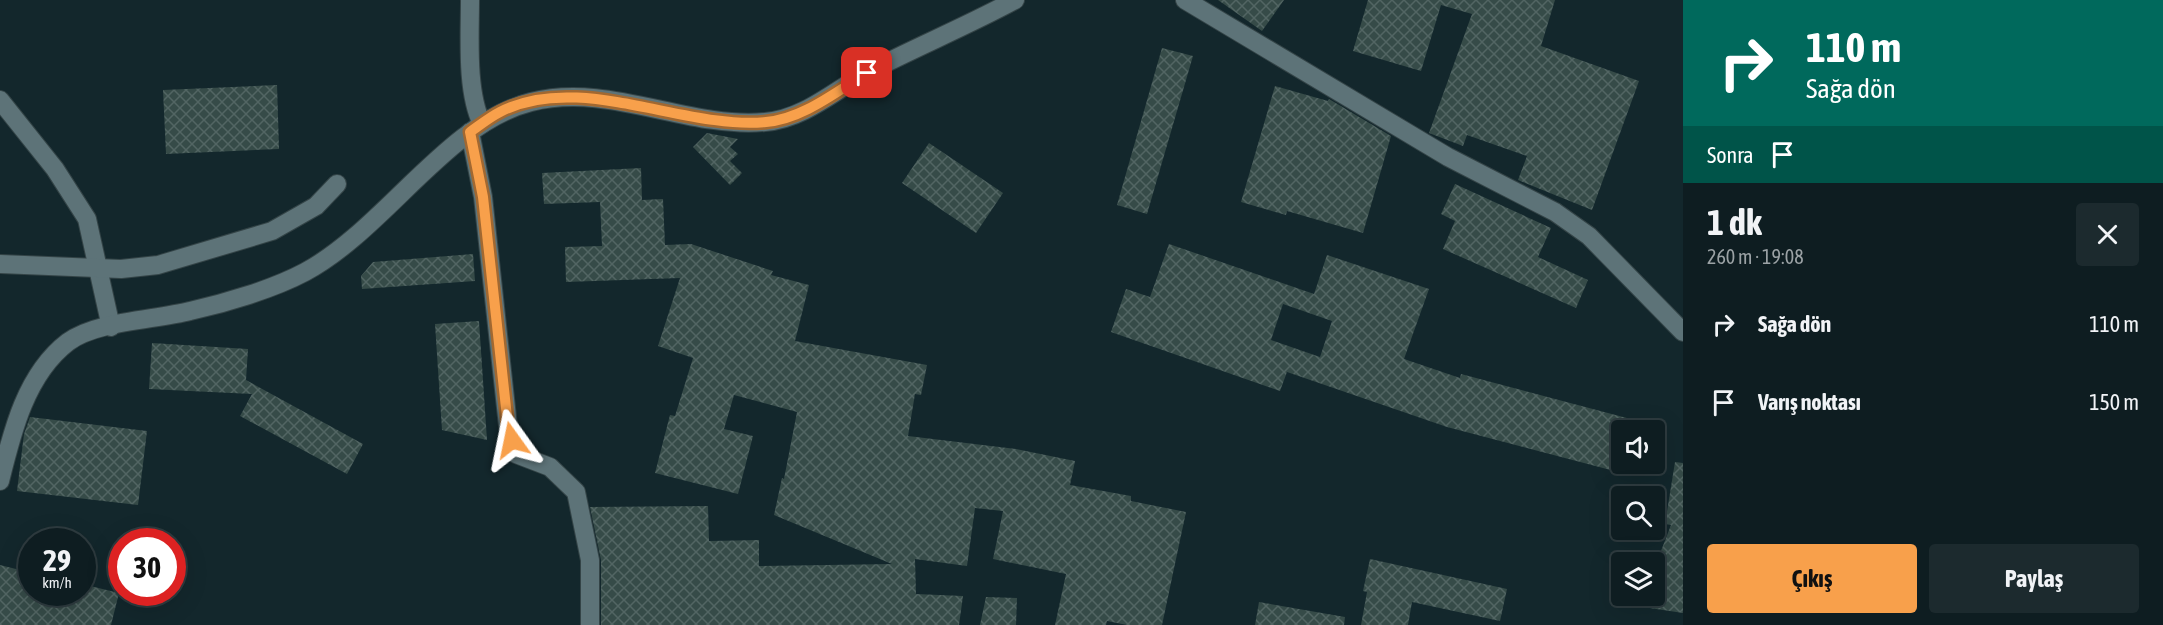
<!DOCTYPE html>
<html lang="tr">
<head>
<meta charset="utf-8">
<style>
	body { margin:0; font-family:"Asap Condensed",sans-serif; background:#1c2a2e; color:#f1f3f6; height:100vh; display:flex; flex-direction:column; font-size:22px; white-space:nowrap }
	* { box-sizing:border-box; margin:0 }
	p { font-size:20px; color:#9ba2a5 }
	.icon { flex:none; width:33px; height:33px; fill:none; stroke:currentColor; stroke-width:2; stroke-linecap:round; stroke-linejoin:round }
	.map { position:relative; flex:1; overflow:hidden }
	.sheet { display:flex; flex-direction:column; background:#0e1d21; width:480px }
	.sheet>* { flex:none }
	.top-card { background:#00695c; color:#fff; overflow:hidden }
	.buttons { position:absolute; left:1611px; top:420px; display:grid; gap:12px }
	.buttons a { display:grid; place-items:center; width:54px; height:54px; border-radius:6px; background:#0e1d21; box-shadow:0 6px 24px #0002,0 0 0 2px #2e3b3f; font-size:30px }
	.speed { position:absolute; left:18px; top:528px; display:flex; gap:12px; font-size:30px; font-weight:700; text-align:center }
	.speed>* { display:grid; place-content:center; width:78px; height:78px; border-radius:50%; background:#0e1d21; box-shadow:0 6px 24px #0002,0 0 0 2px #2e3b3f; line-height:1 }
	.speed small { font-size:15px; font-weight:400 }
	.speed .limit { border:9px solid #d22; background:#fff; color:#111 }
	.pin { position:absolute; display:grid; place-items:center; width:51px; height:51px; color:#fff; margin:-26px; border-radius:12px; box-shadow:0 3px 9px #0006 }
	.me { position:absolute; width:66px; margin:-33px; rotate:348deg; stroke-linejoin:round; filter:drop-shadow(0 0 4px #0008) }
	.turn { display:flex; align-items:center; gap:21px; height:126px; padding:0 24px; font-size:27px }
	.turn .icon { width:78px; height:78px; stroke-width:2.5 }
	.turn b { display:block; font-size:42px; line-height:51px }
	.then { display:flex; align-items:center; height:57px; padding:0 24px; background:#0003; gap:12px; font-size:22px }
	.round { display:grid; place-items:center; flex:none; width:63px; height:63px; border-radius:6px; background:#1c2a2e }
	.headline { display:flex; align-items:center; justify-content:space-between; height:102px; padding:0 24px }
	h1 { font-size:36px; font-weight:700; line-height:45px }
	.action { display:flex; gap:12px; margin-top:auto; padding:12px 24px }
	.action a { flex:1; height:69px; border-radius:6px; background:#f8a04b; color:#111; font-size:24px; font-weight:700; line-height:69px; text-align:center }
	.action a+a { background:#1c2a2e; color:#f1f3f6 }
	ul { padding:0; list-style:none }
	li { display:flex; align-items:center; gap:18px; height:78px; padding:0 24px }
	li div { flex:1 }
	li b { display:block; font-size:22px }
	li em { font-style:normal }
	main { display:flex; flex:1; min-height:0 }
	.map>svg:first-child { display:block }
	.building { fill:url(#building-cross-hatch); fill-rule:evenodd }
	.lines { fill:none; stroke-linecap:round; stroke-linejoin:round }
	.minor-casing { stroke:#344447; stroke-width:20 }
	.minor { stroke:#5d7378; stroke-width:18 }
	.route-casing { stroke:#a16831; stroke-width:15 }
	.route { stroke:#f8a04b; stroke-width:10 }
</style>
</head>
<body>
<main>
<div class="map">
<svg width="1683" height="625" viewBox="0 0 1683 625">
	<defs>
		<pattern id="building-cross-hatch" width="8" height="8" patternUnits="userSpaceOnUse" patternTransform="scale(1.5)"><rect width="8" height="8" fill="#364b48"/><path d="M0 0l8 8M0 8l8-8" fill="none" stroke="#526563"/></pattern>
	</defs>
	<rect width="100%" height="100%" fill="#13272c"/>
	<g class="building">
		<path d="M1218,0h66l-22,31z"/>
		<path d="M1368,0h187l-14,46 98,35 -47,129 -74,-30 9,-24 -60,-21 -4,11 -34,-13 43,-119 -31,-9 -20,66 -68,-20z"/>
		<path d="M1162,48l31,8 -46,158 -30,-9z"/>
		<path d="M277,85l2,64 -113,5 -3,-64z"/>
		<path d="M1275,86l53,15 1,-2 62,37 -28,97 -76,-22 -1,4 -45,-13z"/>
		<path d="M707,133l31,6 -8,8 8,7 -8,7 12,12 -12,12 -37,-38z"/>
		<path d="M929,143l74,50 -27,40 -74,-50z"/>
		<path d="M641,168l1,32 21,-1 2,46 26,-1 82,27 -2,4 38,10 -14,56 132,24 -6,30 -6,-1 -7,42 108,13 59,12 -5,24 61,11v5l55,11 -24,113h-35l-20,-4 -1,4h-51l11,-51 -73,-15 10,-48 -28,-3 -8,58 -52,-7 1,35 47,2 -4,29h-358v-65l-11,-53 118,-1 1,35 50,-1v26l133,-2 -118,-49 8,-37 2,1 13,-67 -63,-17 -10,34 29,7 -15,58 -83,-21 15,-58 5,1 18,-58 -35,-12 22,-68 -114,4 -1,-35 37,-1 -2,-44 -56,2 -2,-31z"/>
		<path d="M1455,184l96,44 -13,29 50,23 -12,28 -133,-59 12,-28 -14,-7z"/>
		<path d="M1169,244l145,50 13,-39 102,34 -25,70 56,19 1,-4 196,52 -1,4h-34v43l-175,-46 -160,-55 -7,19 -169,-59 15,-43 24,8zM1283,304l49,17 -12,36 -49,-17z"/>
		<path d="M473,254l2,27 -113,8 -1,-13 12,-14z"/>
		<path d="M479,321l8,119 -45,-10 -7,-106z"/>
		<path d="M152,343l96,6 -2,31 117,64 -16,30 -107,-58 12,-22 -103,-5z"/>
		<path d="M30,417l117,14 -9,74 -121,-14 7,-57z"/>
		<path d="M1675,462l8,1v150l-60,-9 1,-8h30v-27l17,-44 -6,-1z"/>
		<path d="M1370,559l137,30 -7,32 -88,-19 -4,23h-47l6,-33 -4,-1z"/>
		<path d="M0,565l32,8v19h50v-8l37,9 -8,32h-111z"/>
		<path d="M986,597l31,1 -1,27h-36z"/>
		<path d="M1259,602l86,15 -1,8h-89z"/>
	</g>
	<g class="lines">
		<defs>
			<g id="minor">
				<path d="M470,0c0,37 -4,91 12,124"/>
				<path d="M1185,0l263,157 107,55 34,24 94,96"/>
				<path d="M0,100l55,69 32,50 24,108"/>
				<path d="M470,132l13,65 25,229 8,28 34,13 26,25 14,68v65"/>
				<path d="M0,264l121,5 37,-4 114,-34 44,-25 21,-22"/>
				<path d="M0,481c12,-49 26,-107 68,-139 28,-21 87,-22 122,-31 36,-8 83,-22 115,-39 80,-43 142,-149 226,-170 78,-20 156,27 234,20 39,-3 70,-32 103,-50 48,-25 99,-46 147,-72"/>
			</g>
		</defs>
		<use href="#minor" class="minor-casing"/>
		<use href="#minor" class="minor"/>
	</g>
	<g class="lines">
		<defs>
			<path id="route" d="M512,440l-4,-14 -25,-229 -13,-65c10,-7 20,-15 30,-20 78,-41 184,18 266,10 37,-3 71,-31 101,-49"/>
		</defs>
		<use href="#route" class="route-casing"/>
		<use href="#route" class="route"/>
	</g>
</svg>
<div class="buttons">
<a><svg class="icon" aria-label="sound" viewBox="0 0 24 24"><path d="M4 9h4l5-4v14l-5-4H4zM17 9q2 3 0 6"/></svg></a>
<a><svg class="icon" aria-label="search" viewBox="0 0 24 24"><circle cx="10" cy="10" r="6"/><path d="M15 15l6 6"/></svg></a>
<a><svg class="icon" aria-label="layers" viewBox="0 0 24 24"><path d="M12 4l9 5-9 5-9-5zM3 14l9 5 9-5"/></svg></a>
</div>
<div class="speed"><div>29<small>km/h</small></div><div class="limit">30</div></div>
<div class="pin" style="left:867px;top:73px;background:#d93025"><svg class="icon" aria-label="arrive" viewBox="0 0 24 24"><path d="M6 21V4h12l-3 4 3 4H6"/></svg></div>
<svg class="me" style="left:512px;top:440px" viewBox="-20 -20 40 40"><path d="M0-17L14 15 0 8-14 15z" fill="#f8a04b" stroke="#fff" stroke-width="4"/></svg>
</div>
<section class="sheet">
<div class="top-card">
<div class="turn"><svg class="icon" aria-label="right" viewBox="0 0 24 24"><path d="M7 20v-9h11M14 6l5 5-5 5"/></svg><div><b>110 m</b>Sağa dön</div></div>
<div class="then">Sonra<svg class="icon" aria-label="arrive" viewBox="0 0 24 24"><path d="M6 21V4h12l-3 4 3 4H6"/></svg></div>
</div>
<div class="headline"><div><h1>1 dk</h1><p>260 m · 19:08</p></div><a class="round"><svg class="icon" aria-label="close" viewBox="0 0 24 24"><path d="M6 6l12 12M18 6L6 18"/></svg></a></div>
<ul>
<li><svg class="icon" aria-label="right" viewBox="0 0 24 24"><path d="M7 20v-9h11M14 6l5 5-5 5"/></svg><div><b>Sağa dön</b></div><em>110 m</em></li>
<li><svg class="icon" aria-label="arrive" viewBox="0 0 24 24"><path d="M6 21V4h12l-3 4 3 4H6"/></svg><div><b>Varış noktası</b></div><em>150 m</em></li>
</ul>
<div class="action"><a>Çıkış</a><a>Paylaş</a></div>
</section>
</main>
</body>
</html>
